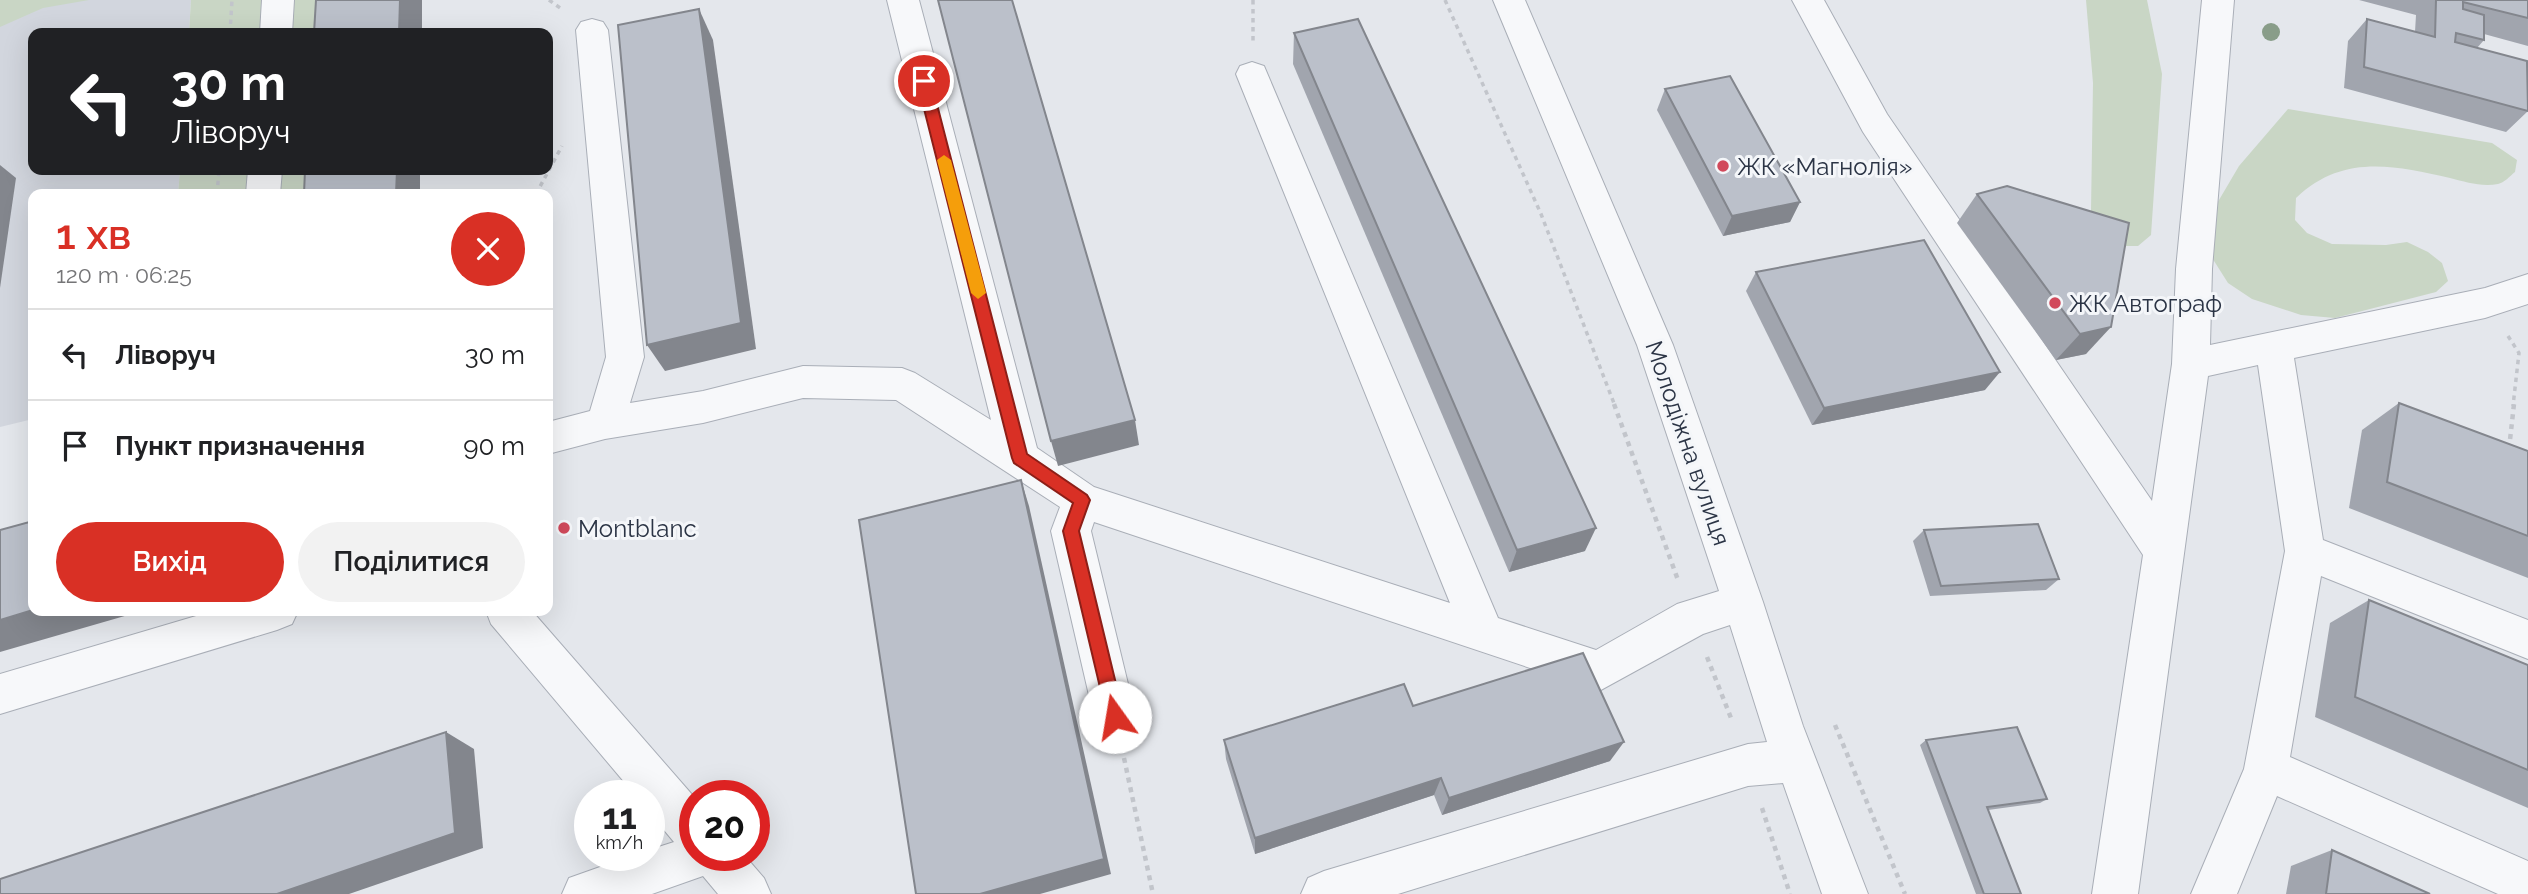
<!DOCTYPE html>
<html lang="uk">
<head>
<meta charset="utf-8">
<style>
	body { margin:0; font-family:Raleway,sans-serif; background:#f2f2f2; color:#202124; height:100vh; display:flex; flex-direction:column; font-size:26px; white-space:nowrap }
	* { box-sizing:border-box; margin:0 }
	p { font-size:23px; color:#757577 }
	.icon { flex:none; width:38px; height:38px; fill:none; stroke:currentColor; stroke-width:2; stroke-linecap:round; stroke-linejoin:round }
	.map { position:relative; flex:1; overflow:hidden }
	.sheet { position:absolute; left:28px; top:189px; width:525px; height:427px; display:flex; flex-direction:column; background:#fff; border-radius:14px; box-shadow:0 7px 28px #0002 }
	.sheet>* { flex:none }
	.top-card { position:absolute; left:28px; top:28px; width:525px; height:147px; border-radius:14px; box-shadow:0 7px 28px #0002; background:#202124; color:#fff; overflow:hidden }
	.speed { position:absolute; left:574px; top:780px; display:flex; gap:14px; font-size:35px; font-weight:700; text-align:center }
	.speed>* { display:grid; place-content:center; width:91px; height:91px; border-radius:50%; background:#fff; box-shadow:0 7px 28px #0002; line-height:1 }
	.speed small { font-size:18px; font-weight:400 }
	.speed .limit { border:10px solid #d22; background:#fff; color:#111 }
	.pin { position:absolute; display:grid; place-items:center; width:60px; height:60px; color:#fff; margin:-30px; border:4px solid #fff; border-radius:50%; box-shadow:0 2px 7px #0007 }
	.me { position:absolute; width:77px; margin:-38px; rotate:347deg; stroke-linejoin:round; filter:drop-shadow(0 0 5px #0008) }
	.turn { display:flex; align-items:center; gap:24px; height:147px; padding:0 28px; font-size:32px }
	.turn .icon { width:91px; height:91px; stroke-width:2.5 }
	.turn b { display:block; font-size:49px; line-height:60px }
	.round { display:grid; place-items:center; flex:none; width:74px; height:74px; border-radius:37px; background:#f2f2f2 }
	.summary { display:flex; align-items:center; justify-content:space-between; height:119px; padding:0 28px }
	h1 { font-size:42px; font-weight:600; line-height:52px; color:#d93025 }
	.cta { display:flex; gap:14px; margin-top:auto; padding:14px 28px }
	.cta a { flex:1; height:80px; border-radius:42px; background:#d93025; color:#fff; font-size:28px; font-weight:600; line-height:80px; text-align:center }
	.cta a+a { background:#f2f2f2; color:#202124 }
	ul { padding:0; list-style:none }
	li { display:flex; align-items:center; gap:21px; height:91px; padding:0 28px; border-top:2px solid #e0e0e0 }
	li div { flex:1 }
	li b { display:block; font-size:26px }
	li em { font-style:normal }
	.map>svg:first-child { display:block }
	.built { fill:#d2d6de }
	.green { fill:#c9d6c5 }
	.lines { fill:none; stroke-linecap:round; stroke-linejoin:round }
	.minor-casing { stroke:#a9aeb7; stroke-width:2 }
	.path-far1 { stroke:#c2c5cb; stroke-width:3.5; stroke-dasharray:4.5 4.5; stroke-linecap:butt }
	.path { stroke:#c2c5cb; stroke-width:4.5; stroke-dasharray:5 5; stroke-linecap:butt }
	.minor { fill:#f7f8fa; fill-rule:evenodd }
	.tree { fill:#899d89 }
	.wall { fill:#a1a5ae }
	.shaded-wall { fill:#83868d }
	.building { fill:#bbc0ca; stroke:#83868d; stroke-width:2 }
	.route { fill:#d93025; stroke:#8d1f18; stroke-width:2 }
	.slow { fill:#f59e0b }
	.poi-dot { fill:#d1495b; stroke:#f4f6f9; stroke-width:2.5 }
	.labels { text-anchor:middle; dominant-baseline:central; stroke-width:6; stroke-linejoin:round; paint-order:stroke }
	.poi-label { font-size:24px; fill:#2b3445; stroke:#f4f6f9; text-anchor:start }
	.street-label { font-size:24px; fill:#2b3445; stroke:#f4f6f9 }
</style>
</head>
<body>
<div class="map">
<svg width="2528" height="894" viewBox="0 0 2528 894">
	<rect width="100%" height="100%" fill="#e4e7ec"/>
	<path class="built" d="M0,0h191l-2,33h-156v137h147l-2,24h-145v225l-33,8z"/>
	<g class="green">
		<path d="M0,0h89l-46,8 -43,19z"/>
		<path d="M191,0h150l-1,33h-151z"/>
		<path d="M2086,0h61l15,74 -11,161 -13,11h-16l-27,-14 -4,-21 2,-128z"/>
		<path d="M2288,109l204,34 25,17 -2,12c-5,4 -11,11 -17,12 -17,3 -32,-2 -48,-6 -57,-13 -108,-24 -154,20l-1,22 12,13 25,11 54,1 21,-3 21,10 14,11 6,18 -12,11 -101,26 -34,-3 -49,-16 -24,-16 -19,-30v-36l30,-51z"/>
		<path d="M180,170h153l-1,24h-154z"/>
	</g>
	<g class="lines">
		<defs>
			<g id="minor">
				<path d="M262,0h32l-2,33h-32z"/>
				<path d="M887,0h32l118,448 57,39 356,116 -214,-529 4,-8 12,-4 12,4 234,552 98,32 81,-46 42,-13 -82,-246 -144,-345h32l148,345 90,257 40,124 65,168h-46l-39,-111 -35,3 -350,108h-97l7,-16 16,-7 424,-127 19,-2 -37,-117 -27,9 -104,57 -505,-169 -3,9 45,186 -6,15 -15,6 -15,-6 -6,-15 -43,-186 9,-24 -164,-107 -93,-2 -100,25 -98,16 -57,15v-32l42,-11 16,-54 -30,-327 5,-8 11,-3 11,3 5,8 36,327 -14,46 73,-12 100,-25 99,2 13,5 76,47z"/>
				<path d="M1792,0h32l63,114 265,387 20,-137 4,-95 26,-269h32l-22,269 -2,76 275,-57 43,-14v30l-43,14 -191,40 29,182 205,80v39l-207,-83 -31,181 238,104v33h-30l-221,-98 -40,98h-46l53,-125 41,-218 -27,-186 -50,11 -70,518h-46l51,-339 -280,-423z"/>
				<path d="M248,170h34l-2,24h-34z"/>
				<path d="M213,611h85l-6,13 -15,6 -277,84v-40z"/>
				<path d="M486,611h46l163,187v58h50l19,22 7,16h-53l-15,-18 -51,18h-90l7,-16 62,-22h18v-6l25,-8 -25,-30v-16h-13l-145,-172z"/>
			</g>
		</defs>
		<use href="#minor" class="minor-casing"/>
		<g class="path-far1">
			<path d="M549,0l14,10"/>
			<path d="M1253,0v41"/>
			<path d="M1445,0l96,214 74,192"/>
			<path d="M230,33l2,-33"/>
			<path d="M217,194l2,-24"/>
			<path d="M536,194l26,-48"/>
			<path d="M2508,336l11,17 -6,53"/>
		</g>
		<g class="path">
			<path d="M1614,404l64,176"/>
			<path d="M2509,449l5,-45"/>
			<path d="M1707,657l24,61"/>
			<path d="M1835,725l70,169"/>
			<path d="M1124,758l29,136"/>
			<path d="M1762,808l28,86"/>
		</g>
		<use href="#minor" class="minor"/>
	</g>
	<circle class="tree" cx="2271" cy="32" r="9"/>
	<g class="wall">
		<path d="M2359,0h169v46l-44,-12v6l-7,8 51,42v21l-22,21 -162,-44 4,-47 19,-22 48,13 1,-17z"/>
		<path d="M1294,33l291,518 -76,21 -216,-508z"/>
		<path d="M1665,89l135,113 -10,20 -67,14 -66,-126z"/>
		<path d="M1977,194l152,29 -43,131 -30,6 -99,-137z"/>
		<path d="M1756,272l229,118 -173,35 -66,-134z"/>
		<path d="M2399,403l129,48v127l-179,-70 13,-78z"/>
		<path d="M1924,530l135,49 -13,11 -116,6 -17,-55z"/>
		<path d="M2369,600l159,65v143l-213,-91 15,-94z"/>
		<path d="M1413,706l197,55 -168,54 -8,-20 -179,59 -29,-95 -2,-19z"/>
		<path d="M1926,740l121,59 -7,4 -52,7 33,84h-45l-56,-149z"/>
		<path d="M2332,850l98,44h-144l5,-28z"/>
	</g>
	<g class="shaded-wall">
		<path d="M400,0h22v33h-23z"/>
		<path d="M699,9l14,31 43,309 -91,22 -18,-26z"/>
		<path d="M0,165l16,13 -16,110z"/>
		<path d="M397,170h23v24h-24z"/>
		<path d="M1800,202l-10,20 -67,14 9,-20z"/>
		<path d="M2111,327l-25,27 -30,6 24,-26z"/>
		<path d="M2000,372l-15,18 -173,35 12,-17z"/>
		<path d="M1135,420l4,25 -81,21 -7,-25z"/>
		<path d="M1021,480l8,26 82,368 -71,20h-60z"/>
		<path d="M1596,528l-11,23 -76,21 8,-22z"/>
		<path d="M33,610v1h109l-142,41v-32z"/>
		<path d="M446,732l28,17 9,99 -134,46h-72z"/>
		<path d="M1624,742l-14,19 -168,54 7,-17z"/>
		<path d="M1441,778l-7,17 -179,59v-16z"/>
	</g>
	<g class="building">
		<path d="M316,0h84l-1,33h-85z"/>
		<path d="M938,0h74l123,420 -84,21z"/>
		<path d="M2436,0h92v18l-65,-16v7l21,6v25l-28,-7 -1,9 72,19 1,50 -164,-44 3,-48 68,18z"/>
		<path d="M699,9l42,314 -94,22 -29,-320z"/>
		<path d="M1358,19l238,509 -79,22 -223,-517z"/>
		<path d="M1730,76l70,126 -68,14 -67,-127z"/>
		<path d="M305,170h92l-1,24h-92z"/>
		<path d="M2007,186l122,37 -18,104 -31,7 -103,-140z"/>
		<path d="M1924,240l76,132 -176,36 -68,-136z"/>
		<path d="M2399,403l129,48v85l-141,-54z"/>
		<path d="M1021,480l83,379 -124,35h-64l-57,-374z"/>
		<path d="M33,521v89l-33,10v-90z"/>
		<path d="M2038,524l21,55 -118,7 -17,-56z"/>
		<path d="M2369,600l159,65v105l-173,-73z"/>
		<path d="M1583,653l41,89 -175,56 -8,-20 -186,60 -31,-98 180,-56 9,22z"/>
		<path d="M2017,727l30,72 -60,8 34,87h-37l-58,-154z"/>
		<path d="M446,732l9,101 -178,61h-277v-15z"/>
		<path d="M2332,850l98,44h-104z"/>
	</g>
	<path class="route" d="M924,76l7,5 96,373 60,41 3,5 -11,31 45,186 -2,6 -7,3 -6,-3 -2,-6 -44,-186 10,-28 -59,-40 -2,-5 -95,-377z"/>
	<path class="slow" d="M944,155l7,5 35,133 -8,6 -7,-6 -34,-133z"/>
	<g class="poi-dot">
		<circle cx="1723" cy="166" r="7"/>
		<circle cx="2055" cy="303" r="7"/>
		<circle cx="564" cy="528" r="7"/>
	</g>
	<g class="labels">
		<g class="poi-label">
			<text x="1737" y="166">ЖК «Магнолія»</text>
			<text x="2069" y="303">ЖК Автограф</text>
			<text x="578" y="528">Montblanc</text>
		</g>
		<g class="street-label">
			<text transform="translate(1688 443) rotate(71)">Молодіжна вулиця</text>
		</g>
	</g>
</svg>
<div class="speed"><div>11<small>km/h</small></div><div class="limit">20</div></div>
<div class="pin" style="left:924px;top:81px;background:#d93025"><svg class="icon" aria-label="arrive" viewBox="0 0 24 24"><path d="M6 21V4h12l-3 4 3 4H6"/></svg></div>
<svg class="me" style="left:1115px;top:717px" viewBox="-20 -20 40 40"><circle r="19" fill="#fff"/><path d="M0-13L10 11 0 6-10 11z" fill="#d93025"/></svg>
<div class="top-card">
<div class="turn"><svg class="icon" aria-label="left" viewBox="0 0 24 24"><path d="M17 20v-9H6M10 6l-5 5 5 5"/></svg><div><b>30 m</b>Ліворуч</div></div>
</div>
<section class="sheet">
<div class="summary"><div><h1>1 хв</h1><p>120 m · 06:25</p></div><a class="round" style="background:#d93025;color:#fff"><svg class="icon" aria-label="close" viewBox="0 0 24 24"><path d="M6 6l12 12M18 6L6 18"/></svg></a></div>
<ul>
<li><svg class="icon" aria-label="left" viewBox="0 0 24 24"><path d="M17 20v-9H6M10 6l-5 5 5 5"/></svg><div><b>Ліворуч</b></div><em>30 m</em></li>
<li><svg class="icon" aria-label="arrive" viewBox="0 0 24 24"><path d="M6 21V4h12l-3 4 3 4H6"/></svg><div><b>Пункт призначення</b></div><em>90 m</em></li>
</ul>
<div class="cta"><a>Вихід</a><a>Поділитися</a></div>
</section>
</div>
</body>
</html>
